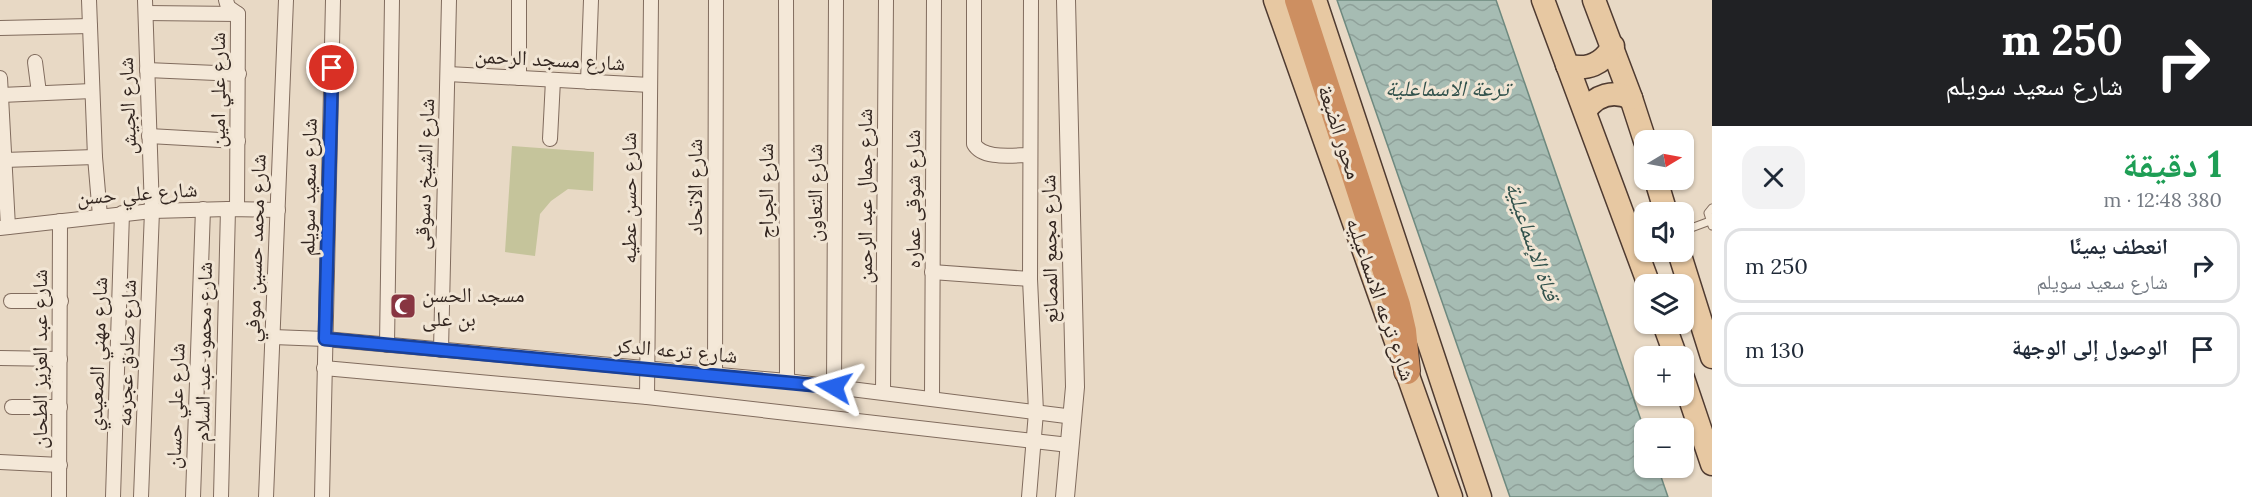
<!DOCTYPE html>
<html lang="ar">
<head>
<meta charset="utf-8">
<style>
	body { margin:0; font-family:Lora,"Noto Naskh Arabic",serif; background:#f2f2f3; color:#1f2937; direction:rtl; height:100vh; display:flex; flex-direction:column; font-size:22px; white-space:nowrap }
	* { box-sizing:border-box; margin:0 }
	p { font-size:20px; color:#747a83 }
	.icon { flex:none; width:33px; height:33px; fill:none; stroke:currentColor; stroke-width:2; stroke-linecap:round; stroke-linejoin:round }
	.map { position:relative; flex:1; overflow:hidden; direction:ltr }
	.drawer { display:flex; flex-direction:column; background:#fff; width:540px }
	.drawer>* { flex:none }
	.guide { background:#202124; color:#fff; overflow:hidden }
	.needle { width:39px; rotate:80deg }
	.fabs { position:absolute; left:1634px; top:130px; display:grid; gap:12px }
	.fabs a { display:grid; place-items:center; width:60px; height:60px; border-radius:12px; background:#fff; box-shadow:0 2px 4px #0004; font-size:30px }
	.pin { position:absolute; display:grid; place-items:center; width:51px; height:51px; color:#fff; margin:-26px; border:3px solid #fff; border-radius:50%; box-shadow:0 2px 6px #0007 }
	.me { position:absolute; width:66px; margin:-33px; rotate:277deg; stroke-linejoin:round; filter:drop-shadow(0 0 4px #0008) }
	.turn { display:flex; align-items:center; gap:21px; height:126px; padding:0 30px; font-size:27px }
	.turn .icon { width:78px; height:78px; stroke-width:2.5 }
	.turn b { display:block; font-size:42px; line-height:51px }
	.round { display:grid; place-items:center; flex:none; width:63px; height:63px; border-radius:18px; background:#f2f2f3 }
	.overview { display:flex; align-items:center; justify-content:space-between; height:102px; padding:0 30px }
	h1 { font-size:36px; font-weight:800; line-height:45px; color:#1e9e55 }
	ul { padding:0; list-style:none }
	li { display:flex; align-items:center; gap:18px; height:75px; margin:0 12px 9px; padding:0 18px; border:3px solid #e0e1e3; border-radius:18px }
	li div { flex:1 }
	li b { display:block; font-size:22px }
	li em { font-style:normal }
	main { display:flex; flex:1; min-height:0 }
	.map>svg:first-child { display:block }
	.grass { fill:#c5c49b }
	.water { fill:url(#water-waves); stroke:#6e897f; stroke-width:1.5 }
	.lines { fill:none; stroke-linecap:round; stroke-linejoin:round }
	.service-casing { stroke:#816c5e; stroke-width:9 }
	.minor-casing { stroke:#816c5e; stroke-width:16 }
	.tertiary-casing { stroke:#816c5e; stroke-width:20 }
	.primary-casing { stroke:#4f3b31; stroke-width:25 }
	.motorway-casing { stroke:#4f3b31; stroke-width:28 }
	.service { stroke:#f4e8d8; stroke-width:7 }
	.minor { stroke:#f4e8d8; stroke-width:14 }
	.tertiary { stroke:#f4e8d8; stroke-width:18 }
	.primary { stroke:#e7c8a2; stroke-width:22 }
	.motorway { stroke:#cd8f61; stroke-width:26 }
	.route-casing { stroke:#184099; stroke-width:15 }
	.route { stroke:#2563eb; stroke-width:10 }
	.labels { text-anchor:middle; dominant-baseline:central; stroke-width:6; stroke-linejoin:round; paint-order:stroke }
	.street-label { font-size:21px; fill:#332620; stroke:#f1e5d4 }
	.poi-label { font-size:21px; fill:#332620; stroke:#f1e5d4; text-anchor:start }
	.water-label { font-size:22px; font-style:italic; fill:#31514b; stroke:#f1e5d4 }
</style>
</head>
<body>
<main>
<section class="drawer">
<div class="guide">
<div class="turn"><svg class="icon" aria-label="right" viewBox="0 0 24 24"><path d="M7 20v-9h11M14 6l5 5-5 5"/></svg><div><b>250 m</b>شارع سعيد سويلم</div></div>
</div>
<div class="overview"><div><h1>1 دقيقة</h1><p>380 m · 12:48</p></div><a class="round"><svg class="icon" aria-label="close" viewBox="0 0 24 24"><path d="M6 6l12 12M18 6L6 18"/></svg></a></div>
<ul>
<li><svg class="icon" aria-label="right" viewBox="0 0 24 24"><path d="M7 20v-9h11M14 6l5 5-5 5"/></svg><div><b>انعطف يمينًا</b><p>شارع سعيد سويلم</p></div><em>250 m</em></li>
<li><svg class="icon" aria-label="arrive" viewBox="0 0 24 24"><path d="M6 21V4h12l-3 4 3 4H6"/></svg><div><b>الوصول إلى الوجهة</b></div><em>130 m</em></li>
</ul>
</section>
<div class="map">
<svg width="1712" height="497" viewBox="0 0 1712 497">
	<defs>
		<pattern id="water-waves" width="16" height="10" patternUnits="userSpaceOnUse" patternTransform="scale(1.5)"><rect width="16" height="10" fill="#a6bcb3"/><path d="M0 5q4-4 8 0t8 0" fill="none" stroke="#8fa19a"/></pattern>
	</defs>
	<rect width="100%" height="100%" fill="#e8d9c5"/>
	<path class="grass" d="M512,146l82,6 -1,39 -25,-2 -17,12 -11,13 -5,42 -30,-4z"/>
	<path class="water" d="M1337,0h159l148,429v39h14l10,29h-158z"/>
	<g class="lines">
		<defs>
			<g id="service">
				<path d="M1712,208l-4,5 4,13"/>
				<path d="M1683,231l27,-10"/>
			</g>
			<g id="minor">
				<path d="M89,0l6,157 5,59"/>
				<path d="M226,0l2,7 10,7 -1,195"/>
				<path d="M786,0l1,381"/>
				<path d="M974,0v144c9,16 40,11 56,11"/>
				<path d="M146,13l92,1"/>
				<path d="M0,28l90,-2"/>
				<path d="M35,62l4,31"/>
				<path d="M147,70l92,4"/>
				<path d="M448,74l202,11"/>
				<path d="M0,78l8,149"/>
				<path d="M519,78v-78"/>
				<path d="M588,82l3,-82"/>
				<path d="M1,95l91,-4"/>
				<path d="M149,136l89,5"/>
				<path d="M550,139l3,-59"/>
				<path d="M4,160l91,-3"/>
				<path d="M0,228l152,-17 76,-2 50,1"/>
				<path d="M932,272l98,7"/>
				<path d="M11,301h50"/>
				<path d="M273,337l52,2 462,42 287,36"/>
				<path d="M387,345l5,-345"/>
				<path d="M441,350l8,-350"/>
				<path d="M0,358l60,1"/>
				<path d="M324,368l323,29 422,48"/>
				<path d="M715,374l1,-374"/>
				<path d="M834,387l2,-387"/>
				<path d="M883,392l3,-392"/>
				<path d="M647,397l4,-397"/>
				<path d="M932,398l2,-398"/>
				<path d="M12,407h48"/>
				<path d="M0,462l60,3"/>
				<path d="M59,497l1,-276"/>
				<path d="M113,497l9,-284"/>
				<path d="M141,497l11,-286 -7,-211"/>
				<path d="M193,497l10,-288"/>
				<path d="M221,497l7,-288"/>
				<path d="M266,497l20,-497"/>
				<path d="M322,497l11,-497"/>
				<path d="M1029,497l7,-85 -6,-133 1,-279"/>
			</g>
			<path id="tertiary" d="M1065,497l10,-110 -9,-387"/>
			<g id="primary">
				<path d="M1275,0l176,497"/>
				<path d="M1315,0l165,497"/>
				<path d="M1543,0l106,285"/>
				<path d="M1594,0l37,98 14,43"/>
				<path d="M1567,65c20,6 36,-1 46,-19"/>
				<path d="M1585,111c11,-16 28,-21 46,-13"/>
				<path d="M1656,180l10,33"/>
				<path d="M1679,252l33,105"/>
				<path d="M1664,324l12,33"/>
				<path d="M1683,378l29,86"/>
			</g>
			<path id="motorway" d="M1298,0l99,305 6,26 4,40"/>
		</defs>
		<use href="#service" class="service-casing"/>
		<use href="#minor" class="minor-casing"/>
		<use href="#tertiary" class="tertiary-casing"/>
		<use href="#primary" class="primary-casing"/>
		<use href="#motorway" class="motorway-casing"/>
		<use href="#service" class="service"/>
		<use href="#minor" class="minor"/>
		<use href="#tertiary" class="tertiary"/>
		<use href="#primary" class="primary"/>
		<use href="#motorway" class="motorway"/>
	</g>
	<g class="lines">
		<defs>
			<path id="route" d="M332,68l-7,271 509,48"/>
		</defs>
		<use href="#route" class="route-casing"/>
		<use href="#route" class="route"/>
	</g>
	<defs>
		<symbol id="mosque-square" viewBox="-11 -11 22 22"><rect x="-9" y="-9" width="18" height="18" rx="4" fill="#883541" stroke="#f1e5d4"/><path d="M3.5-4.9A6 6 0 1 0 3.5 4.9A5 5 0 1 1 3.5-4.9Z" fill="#fff"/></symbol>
	</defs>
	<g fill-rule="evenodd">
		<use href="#mosque-square" x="388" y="291" width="30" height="30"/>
	</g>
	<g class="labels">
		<g class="street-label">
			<text transform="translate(550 59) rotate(3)">شارع مسجد الرحمن</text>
			<text transform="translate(217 90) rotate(-90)">شارع علي امين</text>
			<text transform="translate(127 106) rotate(-92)">شارع الجيش</text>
			<text transform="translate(1340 132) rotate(72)">محور الضبعة</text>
			<text transform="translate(424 174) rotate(-88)">شارع الشيخ دسوقى</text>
			<text transform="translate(308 187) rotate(-89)">شارع سعيد سويلم</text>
			<text transform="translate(694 187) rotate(-90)">شارع الاتحاد</text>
			<text transform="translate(765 191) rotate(-90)">شارع الجراج</text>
			<text transform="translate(137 193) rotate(-4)">شارع علي حسن</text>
			<text transform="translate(814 193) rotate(-90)">شارع التعاون</text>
			<text transform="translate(864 196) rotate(-90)">شارع جمال عبد الرحمن</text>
			<text transform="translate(628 198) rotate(-90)">شارع حسن عطيه</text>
			<text transform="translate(912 199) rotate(-90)">شارع شوقى عماره</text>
			<text transform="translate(255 248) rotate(-88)">شارع محمد حسين موفي</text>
			<text transform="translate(1049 249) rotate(-91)">شارع مجمع المصانع</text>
			<text transform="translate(1381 299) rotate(71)">شارع ترعه الاسماعيليه</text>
			<text transform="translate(676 350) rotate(5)">شارع ترعه الدكر</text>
			<text transform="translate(203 352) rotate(-89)">شارع محمود عبد السلام</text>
			<text transform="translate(126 353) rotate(-88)">شارع صادق عجرمه</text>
			<text transform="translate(97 354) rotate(-88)">شارع مهني الصعيدي</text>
			<text transform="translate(39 359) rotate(-90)">شارع عبد العزيز الطحان</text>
			<text transform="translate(175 406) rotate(-88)">شارع علي حسان</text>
		</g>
		<g class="poi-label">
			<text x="422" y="294">مسجد الحسن<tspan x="422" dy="24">بن على</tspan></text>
		</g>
		<g class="water-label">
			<text x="1447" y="88">ترعة الاسماعلية</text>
			<text transform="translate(1533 241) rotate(71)">قناة الإسماعيلية</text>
		</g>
	</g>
</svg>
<div class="fabs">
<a><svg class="needle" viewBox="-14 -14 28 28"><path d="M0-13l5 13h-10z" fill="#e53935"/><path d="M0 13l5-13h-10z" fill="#747a83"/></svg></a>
<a><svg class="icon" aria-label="sound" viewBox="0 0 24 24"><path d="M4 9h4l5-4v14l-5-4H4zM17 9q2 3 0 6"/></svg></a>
<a><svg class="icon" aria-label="layers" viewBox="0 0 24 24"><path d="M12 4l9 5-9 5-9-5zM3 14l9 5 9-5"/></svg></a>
<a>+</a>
<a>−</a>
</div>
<div class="pin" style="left:332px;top:68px;background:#d93025"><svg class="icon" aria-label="arrive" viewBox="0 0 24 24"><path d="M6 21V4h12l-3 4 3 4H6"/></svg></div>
<svg class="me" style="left:834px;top:387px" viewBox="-20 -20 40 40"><path d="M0-17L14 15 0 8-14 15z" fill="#2563eb" stroke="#fff" stroke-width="4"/></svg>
</div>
</main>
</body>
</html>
